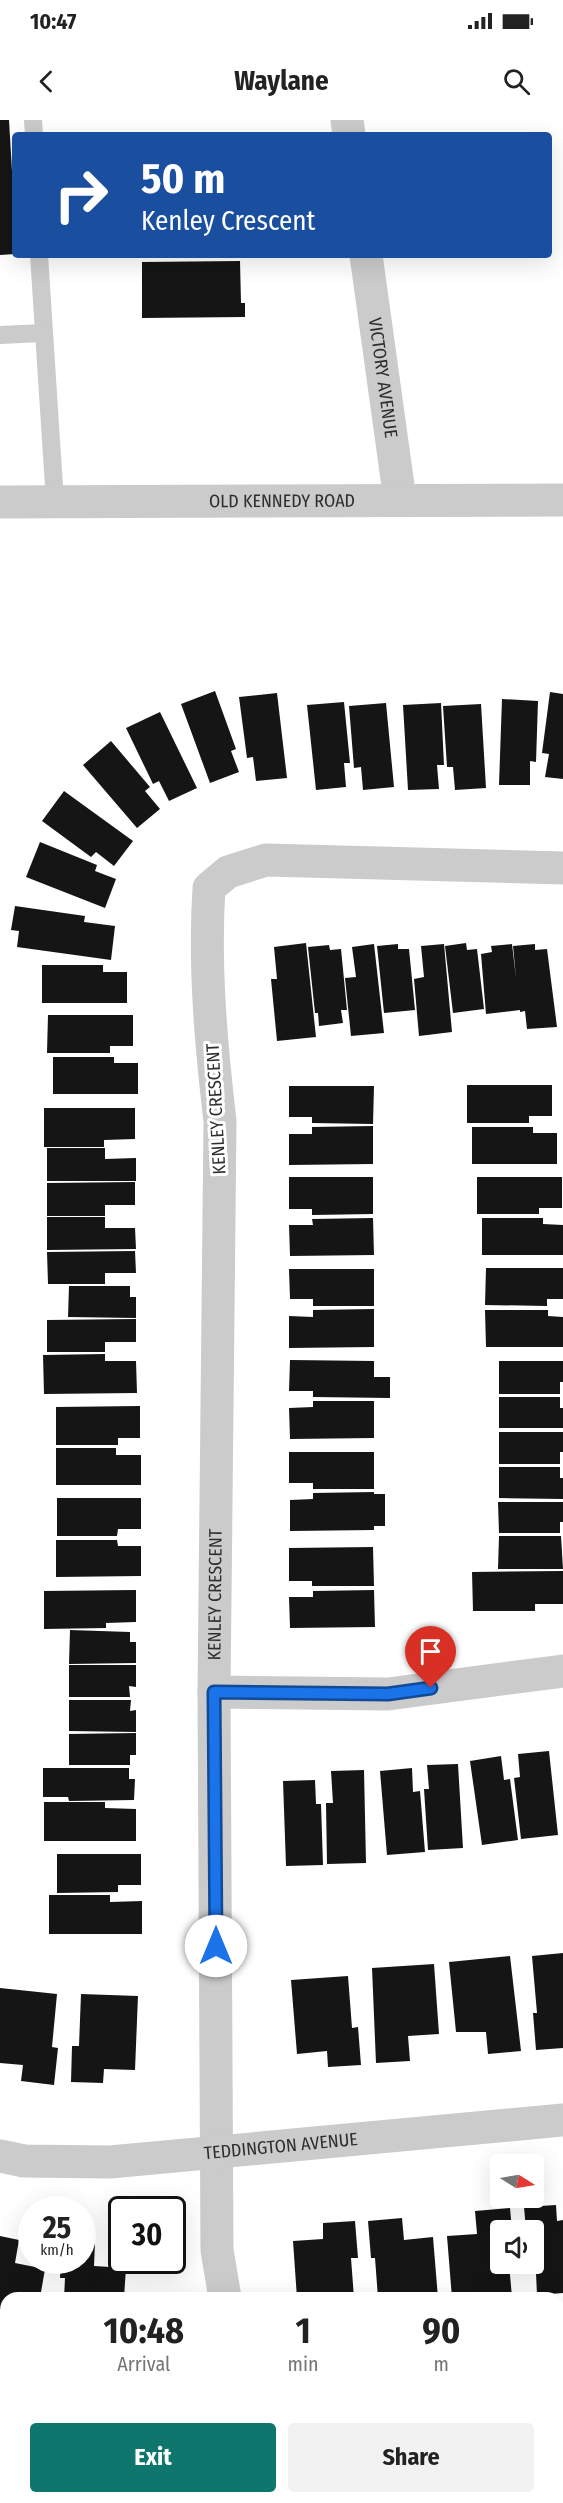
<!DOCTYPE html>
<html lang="en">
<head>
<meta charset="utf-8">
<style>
	body { margin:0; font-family:"Fira Sans Condensed",sans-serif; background:#f2f2f2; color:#222; height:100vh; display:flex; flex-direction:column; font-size:22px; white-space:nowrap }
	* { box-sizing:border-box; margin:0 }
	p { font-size:20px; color:#767676 }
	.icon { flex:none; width:33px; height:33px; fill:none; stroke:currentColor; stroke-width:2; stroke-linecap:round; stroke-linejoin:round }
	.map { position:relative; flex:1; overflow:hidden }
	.panel { position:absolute; left:0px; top:2172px; width:564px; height:212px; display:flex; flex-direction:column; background:#fff; border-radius:18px 18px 0 0; box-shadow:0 6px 24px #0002 }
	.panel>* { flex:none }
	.hud { position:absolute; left:12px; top:12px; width:540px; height:126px; border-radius:6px; box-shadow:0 6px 24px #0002; background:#1a4fa0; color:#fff; overflow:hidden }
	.needle { width:39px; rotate:101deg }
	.tools { position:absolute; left:490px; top:2034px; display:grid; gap:12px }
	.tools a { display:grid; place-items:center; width:54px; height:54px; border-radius:6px; background:#fff; box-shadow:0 6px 24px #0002; font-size:30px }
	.speed { position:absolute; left:18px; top:2076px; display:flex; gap:12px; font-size:30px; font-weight:700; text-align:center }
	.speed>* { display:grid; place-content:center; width:78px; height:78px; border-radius:50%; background:#fff; box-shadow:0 6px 24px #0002; line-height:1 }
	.speed small { font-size:15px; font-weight:400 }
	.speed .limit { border:3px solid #111; border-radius:9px; background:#fff; color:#111 }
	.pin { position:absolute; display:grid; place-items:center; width:51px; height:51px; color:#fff; margin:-62px -26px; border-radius:50% 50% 50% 0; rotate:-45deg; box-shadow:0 0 6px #0007 }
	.pin .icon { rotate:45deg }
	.me { position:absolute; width:66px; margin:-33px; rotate:0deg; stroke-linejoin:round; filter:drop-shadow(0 0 4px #0008) }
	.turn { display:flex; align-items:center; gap:21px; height:126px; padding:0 30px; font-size:27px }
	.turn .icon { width:78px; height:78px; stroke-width:2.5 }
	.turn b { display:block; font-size:42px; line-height:51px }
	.eta { display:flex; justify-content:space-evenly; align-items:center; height:102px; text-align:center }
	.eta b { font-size:36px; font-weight:700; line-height:42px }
	.button { display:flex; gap:12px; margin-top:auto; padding:12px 30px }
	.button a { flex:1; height:69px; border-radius:6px; background:#0f766e; color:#fff; font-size:24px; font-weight:700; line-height:69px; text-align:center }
	.button a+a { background:#f2f2f2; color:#222 }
	.status { display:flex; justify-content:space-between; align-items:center; height:42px; padding:0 30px; background:#fff; direction:ltr }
	.status svg { height:16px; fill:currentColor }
	header { display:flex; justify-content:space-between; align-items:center; height:78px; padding:0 30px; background:#fff; font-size:27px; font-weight:700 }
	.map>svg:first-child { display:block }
	.building { fill:#151515 }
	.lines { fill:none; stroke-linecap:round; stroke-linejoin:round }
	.service { stroke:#cbcbcb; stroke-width:18 }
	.minor { stroke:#cbcbcb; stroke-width:33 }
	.tertiary { stroke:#cbcbcb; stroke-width:33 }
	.route-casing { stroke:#114b97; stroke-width:15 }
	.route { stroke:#1a73e8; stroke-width:10 }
	.labels { text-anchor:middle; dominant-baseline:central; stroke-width:6; stroke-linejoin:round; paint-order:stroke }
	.street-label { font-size:18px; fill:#2e2e2e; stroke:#fff }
</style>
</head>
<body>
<div class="status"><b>10:47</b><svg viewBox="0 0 49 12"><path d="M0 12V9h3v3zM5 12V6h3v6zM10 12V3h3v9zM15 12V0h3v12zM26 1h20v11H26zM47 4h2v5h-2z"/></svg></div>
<header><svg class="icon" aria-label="back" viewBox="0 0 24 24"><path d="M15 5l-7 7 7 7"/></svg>Waylane<svg class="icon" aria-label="search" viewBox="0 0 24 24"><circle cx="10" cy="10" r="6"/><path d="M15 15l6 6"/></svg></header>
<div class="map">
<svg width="563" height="2383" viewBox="0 0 563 2383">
	<rect width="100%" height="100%" fill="#fff"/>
	<g class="building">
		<path d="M0,0h9l6,102v32l-15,1z"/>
		<path d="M240,141l1,42h4v14l-103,1v-56z"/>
		<path d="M215,571l21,58 -5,2 8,21 -29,11 -29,-79z"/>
		<path d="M550,572l13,2v85l-18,-2 4,-23 -7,-1z"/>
		<path d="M277,573l10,85 -31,3 -3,-24 -6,1 -8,-61z"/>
		<path d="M502,579l36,2 -2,61 -6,-1v24h-31z"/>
		<path d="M344,582l6,61h-6l2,24 -30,3 -9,-85z"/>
		<path d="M386,583l8,84 -31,3 -2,-23 -7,1 -5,-62z"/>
		<path d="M441,583l3,62h-7l2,24 -31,1 -5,-85z"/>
		<path d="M481,584l5,84 -31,2 -2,-23h-6l-4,-61z"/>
		<path d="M160,592l37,76 -28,13 -10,-20 -6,3 -27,-56z"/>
		<path d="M111,621l39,46 -5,4 15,18 -23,19 -54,-63z"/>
		<path d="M64,671l69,50 -19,25 -18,-14 -5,5 -49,-36z"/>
		<path d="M40,722l57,23 -2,6 21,8 -11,29 -79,-31z"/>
		<path d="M15,786l70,10 -1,6 31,4 -4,34 -94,-13 2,-16 -8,-1z"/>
		<path d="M306,823l10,94 -39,4 -6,-62h6l-3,-32z"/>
		<path d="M466,823l1,7 10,-1 7,60 -31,4 -8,-67z"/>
		<path d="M374,824l10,89 -33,3 -6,-58 11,-1 -4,-30z"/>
		<path d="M398,824v5h11l6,61 -31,3 -7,-67z"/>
		<path d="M444,824l8,88 -33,4 -5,-57 10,-2 -3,-31z"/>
		<path d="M512,824l4,34 -3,-32 22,-2v6l12,-1 10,78 -30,2 -2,-18 -5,1v-2l-34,4 -5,-60 11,-2 -1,-6z"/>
		<path d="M329,825l1,5 11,-1 6,61h-6l2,13 -24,3 -1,-13h-3l-7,-66z"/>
		<path d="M42,845h61v7h24v31h-85z"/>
		<path d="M48,895h85v31h-23v7h-63z"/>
		<path d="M53,937h61v6h24v31h-85z"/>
		<path d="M467,965h85v31h-23v7h-62z"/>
		<path d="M289,966h85l-1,38 -61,-1v-6h-23z"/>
		<path d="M44,988h91v31l-31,1v7h-60z"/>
		<path d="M373,1006v38l-84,1v-31h23v-7z"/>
		<path d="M472,1007h61v6h24v31h-85z"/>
		<path d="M47,1028h58v11l31,-1v23h-89z"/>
		<path d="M289,1057h84v37l-61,1v-6h-23z"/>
		<path d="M477,1057h85v31h-23v6h-62z"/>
		<path d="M135,1062v23h-30v11h-58v-33z"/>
		<path d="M47,1097h58v11h30l1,21 -89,1z"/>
		<path d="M373,1098l1,37 -84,1 -1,-31h24l-1,-6z"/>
		<path d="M482,1098h61v6l20,1v30h-81z"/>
		<path d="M135,1131l1,22h-31v11h-57l-1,-32z"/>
		<path d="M486,1148h77v31h-16v7l-62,-1z"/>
		<path d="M289,1149h85v37h-61v-7h-23z"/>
		<path d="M69,1166h61v11h6v21l-68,-1z"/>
		<path d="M374,1189v38l-85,1v-32l24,1v-7z"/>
		<path d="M485,1190h63v6l15,1v30h-77z"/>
		<path d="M136,1199v23h-31v10h-58v-32z"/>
		<path d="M105,1234v7h31l1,32 -93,1 -1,-39z"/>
		<path d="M290,1240l84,1v16h16v21l-77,-1v-6h-24z"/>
		<path d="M499,1241h64v21h-3v12h-61z"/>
		<path d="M499,1277h61v11h3v20h-64z"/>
		<path d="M313,1281h61v37l-84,1 -1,-31 24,-1z"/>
		<path d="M140,1286v32h-22v7h-62v-38z"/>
		<path d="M499,1312h64v20h-3v12h-61z"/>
		<path d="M56,1328h60v7h25v30h-85z"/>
		<path d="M289,1332h85v37h-61v-6h-24z"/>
		<path d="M499,1347h61v11h3v21l-64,-1z"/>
		<path d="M374,1372v2h11v32h-11v4l-84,1v-31l23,-1v-6z"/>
		<path d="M57,1378h84v31h-23l-1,7h-60z"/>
		<path d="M498,1382h65v20h-3v11h-61z"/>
		<path d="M499,1416h62l2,33h-65z"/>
		<path d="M56,1420h61l1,6h23v30l-85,1z"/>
		<path d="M373,1427l1,39h-62v-5h-23v-33z"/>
		<path d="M563,1451v33h-28v7h-62l-1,-39z"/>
		<path d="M136,1470v32l-30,1v5l-62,1v-38z"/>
		<path d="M374,1470l1,37 -85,1 -1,-31h24v-6z"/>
		<path d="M70,1510l60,2v10h6v21l-67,1z"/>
		<path d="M69,1545h67v22l-7,-1 1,11h-61z"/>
		<path d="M69,1580h62l-1,11 6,-1v22l-67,-1z"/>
		<path d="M136,1613v22h-6v10h-61v-31z"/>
		<path d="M549,1631l9,84 -37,4 -7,-61 6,-1 -2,-23z"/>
		<path d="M501,1636l3,24 6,-1 8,61 -36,5 -12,-84z"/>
		<path d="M458,1644l5,84 -35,2 -4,-61h5l-2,-24z"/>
		<path d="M43,1648h86v11h6l-1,21 -65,1 -1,-4h-25z"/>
		<path d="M412,1648l1,24 7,-1 5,61 -38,3 -7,-84z"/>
		<path d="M364,1650l2,93 -39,1 -1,-61h7l-2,-32z"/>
		<path d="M315,1660l1,24h5l2,61 -37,1 -3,-85z"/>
		<path d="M44,1682h61v6l31,1v32h-92z"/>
		<path d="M57,1734h84v31h-23v7l-61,1z"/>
		<path d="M49,1775h61v7l32,-1v33h-93z"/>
		<path d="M563,1833v95l-27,2 -3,-37h4l-5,-57z"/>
		<path d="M510,1836l11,95 -33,3 -2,-22h-30l-7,-70z"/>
		<path d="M434,1844l5,70 -31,2 2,25 -34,2 -4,-95z"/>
		<path d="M348,1856l4,52 6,-1 3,38 -33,2 -1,-16 -30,3 -6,-74z"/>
		<path d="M0,1868l57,6 -5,53 6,1 -4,37 -33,-4 2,-16 -23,-2z"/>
		<path d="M81,1874l57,2 -3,74 -31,-1 -1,14 -32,-1 1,-36h7z"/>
		<path d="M556,2085l1,16 6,-1v73l-26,2 -3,-65h-8l-2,-23z"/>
		<path d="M510,2088l2,22h-11v34h8l3,33 -60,1 -5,-62 30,-2 -2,-23z"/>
		<path d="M402,2098l2,22 29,-3 5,61h-60l-3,-40h-4l-3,-37z"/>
		<path d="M355,2101l3,37h-7l3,40h-57l-4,-57 30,-2v-16z"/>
		<path d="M0,2116l19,4 -4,23 30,6 -5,29h-34v35l-6,-1z"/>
		<path d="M82,2122h13l-1,24 32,2 -2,30h-60l1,-20h-5l1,-18h21z"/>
		<rect x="558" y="2230" width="5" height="35"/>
		<path d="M563,2271v38l-5,1v-38z"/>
		<path d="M563,2328v41l-5,1v-41z"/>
		<path d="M563,2371v12h-8l-1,-5h4v-6z"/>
		<path d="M109,2378h81l-17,5h-63z"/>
		<path d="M376,2378h64l1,5h-64z"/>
	</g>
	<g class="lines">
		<g class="service">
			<path d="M33,0l1,15"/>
			<path d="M39,135l16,247"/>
			<path d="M0,215l43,-2"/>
		</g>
		<g class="minor">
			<path d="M347,0l2,15"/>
			<path id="s1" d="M366,135l34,245"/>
			<path d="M214,1572l174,2 175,-23"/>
			<path id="s2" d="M225,2178l-8,-48 -3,-558 6,-571c-9,-76 -16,-156 -11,-233l19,-16 38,-12 297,8"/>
			<path d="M272,2378l2,5"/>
		</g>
		<g class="tertiary">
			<path id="s3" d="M0,382l563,-2"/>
			<path id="s4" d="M0,2036l24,5 86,1 453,-42"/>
		</g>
	</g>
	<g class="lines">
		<defs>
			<path id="route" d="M216,1826l-2,-254 174,2 43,-6"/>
		</defs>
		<use href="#route" class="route-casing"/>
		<use href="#route" class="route"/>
	</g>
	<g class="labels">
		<g class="street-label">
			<text stroke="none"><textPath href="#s1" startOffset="124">VICTORY AVENUE</textPath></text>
			<text stroke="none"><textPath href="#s3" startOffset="282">OLD KENNEDY ROAD</textPath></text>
			<text transform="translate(216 989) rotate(-93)">KENLEY CRESCENT</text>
			<text stroke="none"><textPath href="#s2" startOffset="704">KENLEY CRESCENT</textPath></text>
			<text stroke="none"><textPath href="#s4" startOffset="282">TEDDINGTON AVENUE</textPath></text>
		</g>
	</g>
</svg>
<div class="tools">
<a><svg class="needle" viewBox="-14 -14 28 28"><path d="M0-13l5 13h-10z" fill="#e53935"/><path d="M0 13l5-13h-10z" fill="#767676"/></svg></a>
<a><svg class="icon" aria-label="sound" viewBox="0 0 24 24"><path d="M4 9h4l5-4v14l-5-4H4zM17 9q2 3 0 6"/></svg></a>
</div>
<div class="speed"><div>25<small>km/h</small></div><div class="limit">30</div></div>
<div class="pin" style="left:431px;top:1568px;background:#d93025"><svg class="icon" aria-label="arrive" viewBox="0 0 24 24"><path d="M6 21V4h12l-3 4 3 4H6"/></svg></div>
<svg class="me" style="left:216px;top:1826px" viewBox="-20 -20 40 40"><circle r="19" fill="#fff"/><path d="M0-13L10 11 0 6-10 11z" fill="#1a73e8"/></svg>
<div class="hud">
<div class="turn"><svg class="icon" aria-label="right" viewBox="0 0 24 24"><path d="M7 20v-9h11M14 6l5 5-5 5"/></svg><div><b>50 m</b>Kenley Crescent</div></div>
</div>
<section class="panel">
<div class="eta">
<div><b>10:48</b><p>Arrival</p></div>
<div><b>1</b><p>min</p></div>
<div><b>90</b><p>m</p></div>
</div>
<div class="button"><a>Exit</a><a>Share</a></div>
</section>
</div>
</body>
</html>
